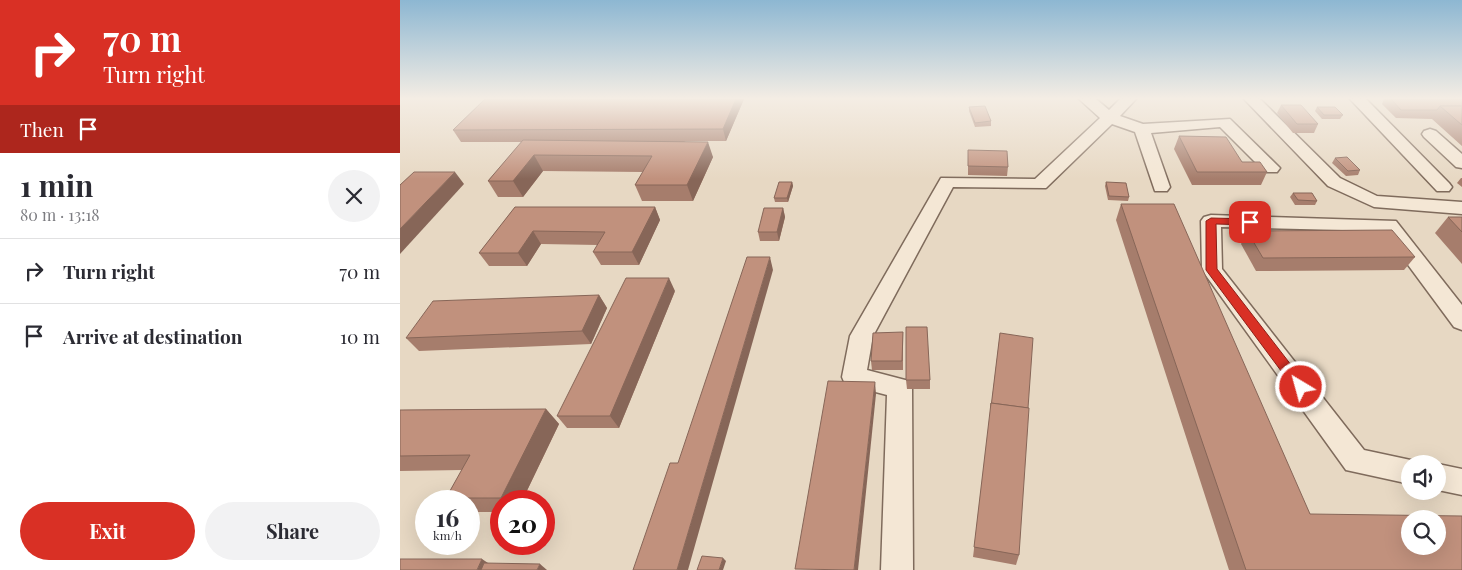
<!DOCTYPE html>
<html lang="en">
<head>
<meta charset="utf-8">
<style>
	body { margin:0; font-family:"Playfair Display",serif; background:#f2f2f3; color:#2b2b33; height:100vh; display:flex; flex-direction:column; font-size:19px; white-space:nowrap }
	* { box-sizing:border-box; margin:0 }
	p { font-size:16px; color:#7c7c81 }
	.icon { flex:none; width:28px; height:28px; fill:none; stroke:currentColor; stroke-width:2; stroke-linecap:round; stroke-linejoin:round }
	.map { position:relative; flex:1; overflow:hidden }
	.side { display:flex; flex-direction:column; background:#fff; width:400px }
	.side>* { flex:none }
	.guide { background:#d93025; color:#fff; overflow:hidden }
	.tools { position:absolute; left:1001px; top:455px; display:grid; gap:10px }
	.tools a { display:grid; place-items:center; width:45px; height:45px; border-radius:50%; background:#fff; box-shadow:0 5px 20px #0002; font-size:25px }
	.speed { position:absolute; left:15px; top:490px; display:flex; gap:10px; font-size:25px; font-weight:700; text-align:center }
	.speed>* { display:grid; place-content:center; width:65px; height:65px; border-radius:50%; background:#fff; box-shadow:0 5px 20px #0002; line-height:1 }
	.speed small { font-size:12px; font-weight:400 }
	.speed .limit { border:8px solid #d22; background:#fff; color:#111 }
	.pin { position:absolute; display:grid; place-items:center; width:42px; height:42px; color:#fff; margin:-21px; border-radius:10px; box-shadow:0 2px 8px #0006 }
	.me { position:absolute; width:55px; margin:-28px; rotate:323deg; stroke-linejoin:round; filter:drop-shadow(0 0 4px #0008) }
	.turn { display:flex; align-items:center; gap:18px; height:105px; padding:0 20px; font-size:22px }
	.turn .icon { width:65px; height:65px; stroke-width:2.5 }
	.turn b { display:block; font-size:35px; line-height:42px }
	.then { display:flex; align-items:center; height:48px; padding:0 20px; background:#0003; gap:10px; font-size:19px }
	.round { display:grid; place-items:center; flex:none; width:52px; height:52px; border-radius:26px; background:#f2f2f3 }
	.headline { display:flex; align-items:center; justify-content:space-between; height:85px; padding:0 20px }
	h1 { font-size:30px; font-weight:700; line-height:38px }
	.button { display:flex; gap:10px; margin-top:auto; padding:10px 20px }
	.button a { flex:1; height:58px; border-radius:30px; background:#d93025; color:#fff; font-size:20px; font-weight:700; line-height:58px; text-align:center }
	.button a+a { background:#f2f2f3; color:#2b2b33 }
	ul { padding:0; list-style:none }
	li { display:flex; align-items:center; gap:15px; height:65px; padding:0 20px; border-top:1px solid #e1e1e2 }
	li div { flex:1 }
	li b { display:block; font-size:19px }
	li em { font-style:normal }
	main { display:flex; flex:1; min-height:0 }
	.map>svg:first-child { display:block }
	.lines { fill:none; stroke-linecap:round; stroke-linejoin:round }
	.minor-casing { stroke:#7f6b5c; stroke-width:3 }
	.minor { fill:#f4e7d5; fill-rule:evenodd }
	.wall { fill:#a67d6c }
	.shaded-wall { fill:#876658 }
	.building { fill:#c1917d; stroke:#876658; fill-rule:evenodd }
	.route { fill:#d93025; stroke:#8d1f18 }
</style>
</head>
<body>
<main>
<section class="side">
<div class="guide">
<div class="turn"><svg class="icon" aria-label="right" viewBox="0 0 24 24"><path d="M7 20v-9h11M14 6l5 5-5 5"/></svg><div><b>70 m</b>Turn right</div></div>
<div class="then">Then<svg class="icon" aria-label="arrive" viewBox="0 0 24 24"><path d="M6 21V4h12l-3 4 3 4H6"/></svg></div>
</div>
<div class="headline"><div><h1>1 min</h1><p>80 m · 13:18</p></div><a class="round"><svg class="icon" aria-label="close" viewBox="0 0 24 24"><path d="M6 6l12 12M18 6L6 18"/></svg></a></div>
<ul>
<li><svg class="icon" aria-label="right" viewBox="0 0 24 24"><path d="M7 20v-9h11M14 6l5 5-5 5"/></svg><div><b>Turn right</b></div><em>70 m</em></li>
<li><svg class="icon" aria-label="arrive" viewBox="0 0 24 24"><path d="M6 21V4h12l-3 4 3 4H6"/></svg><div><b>Arrive at destination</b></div><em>10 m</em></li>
</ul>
<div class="button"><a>Exit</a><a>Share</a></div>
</section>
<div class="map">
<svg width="1062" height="570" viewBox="0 0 1062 570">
	<rect width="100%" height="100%" fill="#e7d8c3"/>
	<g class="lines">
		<defs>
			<g id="minor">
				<path d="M679,99h17l13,11 11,-11h16l-16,17 23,8 87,-5 50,49 -3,4h-12l-45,-45 -69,6 19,54 -3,4h-12l-20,-59 -23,-8 -66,64 -93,-1 -80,149 -6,34 42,11 3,7 1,182h-32l6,-175 -42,-11 -3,-7 8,-41 91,-158 94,1 65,-61z"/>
				<path d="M844,99h16l80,79 37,18 85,6v12l-88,-7 -46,-21z"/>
				<path d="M950,99h16l83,84 3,4 -3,4h-12z"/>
				<path d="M1030,129l6,2 26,23v14l-6,-1 -32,-30 -2,-3 2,-3z"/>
				<path d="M811,215l185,6 66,84v25l-8,-3 -71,-96 -162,-4 1,42 142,181 56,12 1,2h-11v20l-64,-14 -144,-200 -1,-49 3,-4z"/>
				<path d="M1038,464l24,5v26l-24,-5z"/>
			</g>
		</defs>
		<use href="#minor" class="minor-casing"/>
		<use href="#minor" class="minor"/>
	</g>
	<g class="wall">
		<path d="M85,99h259l-18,42h-42l29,16 -20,44h-51l-7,-16 8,-13 -100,-1 -20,26h-25l-10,-16 34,-39h-61l-8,-12z"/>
		<path d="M984,99h78v47l-30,-27 -36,-1 -14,-14z"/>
		<path d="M881,105l37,19 -4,9h-21l-16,-20z"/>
		<path d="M569,107l22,14v5l-16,1 -6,-16z"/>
		<path d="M917,107l26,8 -3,4h-18l-7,-8z"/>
		<path d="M779,136l88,36 -6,13h-69l-18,-36z"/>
		<path d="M568,150l40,17 -1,9 -39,-1z"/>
		<path d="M935,158l25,12 -2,5 -12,1 -14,-13z"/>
		<path d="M1061,178h1v9l-5,-4z"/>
		<path d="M392,182l1,4 -5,16h-13l-1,-4z"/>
		<path d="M706,182l23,15 -1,4 -20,-1 -3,-14z"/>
		<path d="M893,193l24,8 -2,4h-20l-5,-8z"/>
		<path d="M721,204l189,310 152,56h-233l-113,-350z"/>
		<path d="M115,207h140l5,13 -21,45h-38l-8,-13 5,-7 -57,-1 -14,22h-38l-10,-13z"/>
		<path d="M383,208l2,9 -6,24h-19l-2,-9z"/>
		<path d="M1048,217h14v47l-27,-31z"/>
		<path d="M847,231l168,26 -11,13 -148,1 -15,-27z"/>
		<path d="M275,291l-56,137h-52l-10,-12z"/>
		<path d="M199,295l8,13 -16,36 -172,7 -13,-13z"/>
		<path d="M503,332v38h-31l-1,-9z"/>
		<path d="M600,333l19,222 -3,10 -43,-8z"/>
		<path d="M506,380h24v9h-23z"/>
		<path d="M146,409l13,15 -37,77h-21v11h-32v-11h-20l-3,-3 16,-28 -62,1v-61z"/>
	</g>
	<g class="shaded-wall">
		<path d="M336,99h8l-18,42 -3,-12z"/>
		<path d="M308,142l5,15 -20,44 -6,-16z"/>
		<path d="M134,155l9,16 -20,26 -10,-16z"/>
		<path d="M55,172l9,12 -64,70v-25z"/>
		<path d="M392,182l1,4 -5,16 -1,-4z"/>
		<path d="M255,207l5,13 -21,45 -7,-13z"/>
		<path d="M383,208l2,9 -6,24 -2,-9z"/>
		<path d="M133,231l8,13 -14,22 -9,-13z"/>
		<path d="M370,257l3,13 -85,300h-11z"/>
		<path d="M269,278l6,13 -56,137 -9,-12z"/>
		<path d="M199,295l8,13 -16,36 -9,-13z"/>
		<path d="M475,382l1,12 -18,176h-4z"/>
		<path d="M146,409l13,15 -37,77h-17l-4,-3z"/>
		<path d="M323,558l3,3 -3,9h-4z"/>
		<path d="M82,559l15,10 -1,1h-19z"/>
		<path d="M140,564l7,6h-10z"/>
	</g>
	<g class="building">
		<path d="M85,99h251l-13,30 -270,1z"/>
		<path d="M991,99h71v7h-22l-3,4h-36z"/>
		<path d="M881,105h20l17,19h-21z"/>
		<path d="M585,106l6,15 -16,2 -6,-16z"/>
		<path d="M1040,106h22v19z"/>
		<path d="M917,107h18l8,8h-19z"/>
		<path d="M779,136l47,1 16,25h18l7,10h-70z"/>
		<path d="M123,140l185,2 -21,43h-52l17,-29 -118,-1 -21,26h-25z"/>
		<path d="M568,150l39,1 1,16 -40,-1z"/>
		<path d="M947,157l13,13 -12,1 -13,-13z"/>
		<path d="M14,172h41l-55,57v-44z"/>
		<path d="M379,182h13l-5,16h-13z"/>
		<path d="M706,182l20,1 3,14 -20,-1z"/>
		<path d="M893,193h19l5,8 -19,-1z"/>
		<path d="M721,204h53l136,310 152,2v54h-216zM1010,519h28v27h-28z"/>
		<path d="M115,207h140l-23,45h-39l12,-20 -72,-1 -15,22h-39z"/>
		<path d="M364,208h19l-6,24h-19z"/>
		<path d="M1048,217h14v15z"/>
		<path d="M992,230l23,27 -152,1 -16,-27z"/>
		<path d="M347,257h23l-93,313h-44l37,-107h8z"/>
		<path d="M226,278h43l-59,138h-53z"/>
		<path d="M199,295l-17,36 -176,7 27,-37z"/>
		<path d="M506,327h21l3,53h-24z"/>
		<path d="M503,332l-1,29h-31l2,-28z"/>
		<path d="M600,333l33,5 -5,70 -37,-5v4z"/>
		<path d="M428,381l47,1 -21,188 -59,-1z"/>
		<path d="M591,403l38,5 -10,147 -45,-8z"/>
		<path d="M146,409l-45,89h-55l24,-43 -70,1v-46z"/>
		<path d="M302,556l21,2 -4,12h-22z"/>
		<path d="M0,559h82l-5,11h-77z"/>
		<path d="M84,563l56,1 -3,6h-56z"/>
	</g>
	<linearGradient id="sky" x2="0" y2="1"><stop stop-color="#8db7d2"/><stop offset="0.55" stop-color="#f4ede4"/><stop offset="1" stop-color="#f4ede4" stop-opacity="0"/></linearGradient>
	<rect width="1062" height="179" fill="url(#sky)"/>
	<path class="route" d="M811,218l39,1 6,3 -6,3 -34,-1 1,45 88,114 2,4 -2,4h-9l-90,-121v-49z"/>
</svg>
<div class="tools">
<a><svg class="icon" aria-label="sound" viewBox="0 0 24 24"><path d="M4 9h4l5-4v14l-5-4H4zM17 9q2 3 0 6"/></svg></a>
<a><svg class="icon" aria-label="search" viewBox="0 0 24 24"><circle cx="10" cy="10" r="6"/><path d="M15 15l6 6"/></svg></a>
</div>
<div class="speed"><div>16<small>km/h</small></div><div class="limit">20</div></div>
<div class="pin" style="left:850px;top:222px;background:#d93025"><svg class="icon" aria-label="arrive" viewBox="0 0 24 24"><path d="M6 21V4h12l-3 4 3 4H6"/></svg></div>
<svg class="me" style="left:901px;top:387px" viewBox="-20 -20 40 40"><circle r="17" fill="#d93025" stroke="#fff" stroke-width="3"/><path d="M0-11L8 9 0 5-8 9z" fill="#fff"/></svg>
</div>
</main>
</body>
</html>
